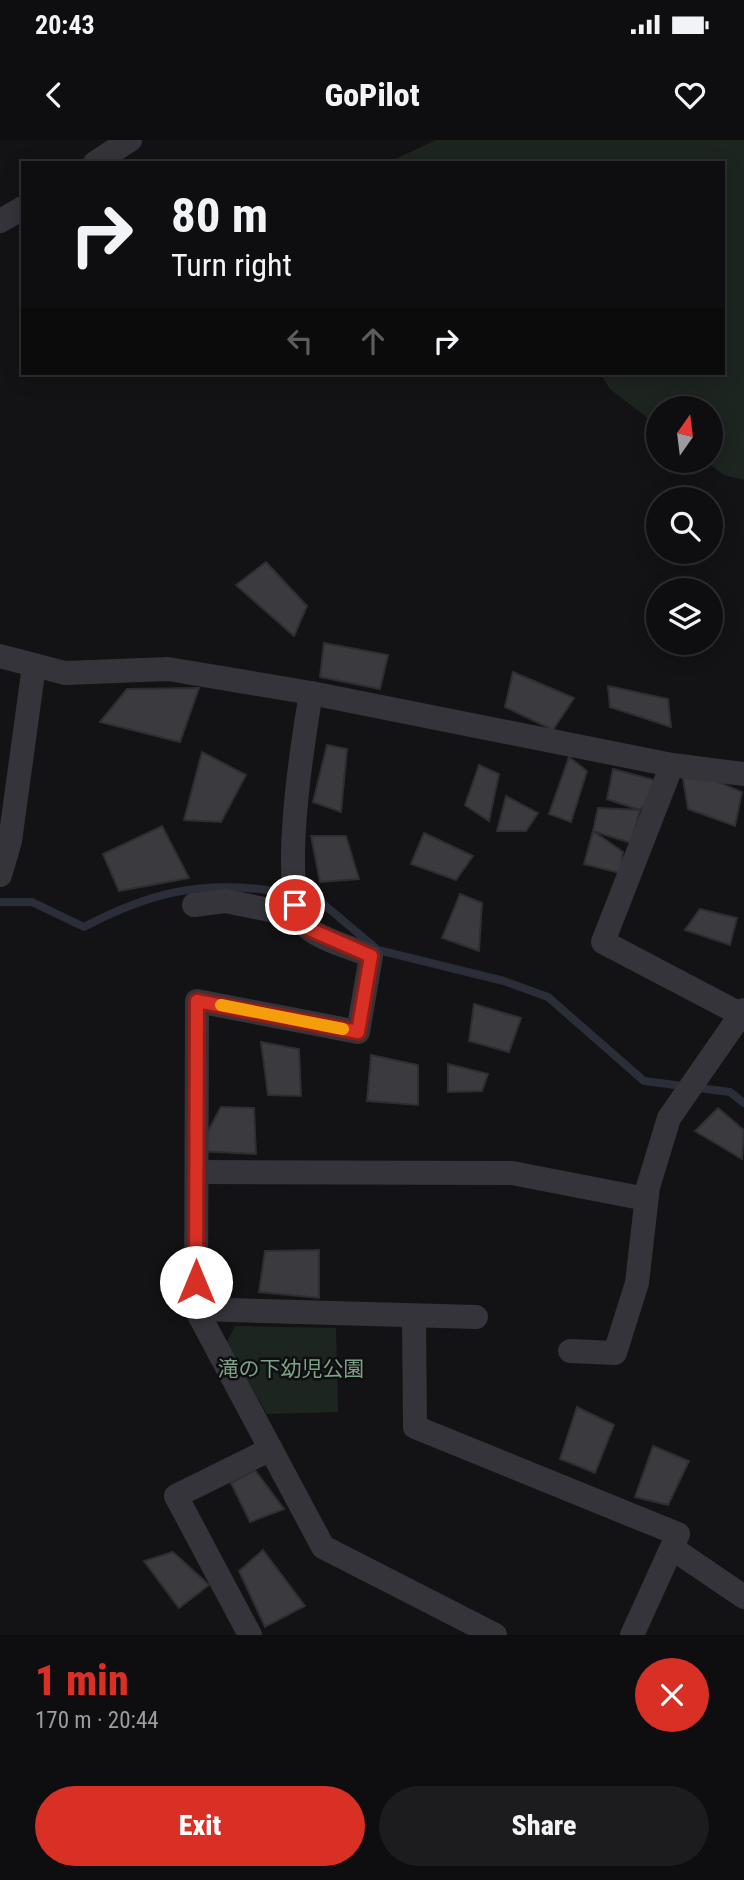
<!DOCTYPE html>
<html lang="en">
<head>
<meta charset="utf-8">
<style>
	body { margin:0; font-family:"Roboto Condensed","Noto Sans JP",sans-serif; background:#1c1c1e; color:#f1f3f6; height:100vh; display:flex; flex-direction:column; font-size:26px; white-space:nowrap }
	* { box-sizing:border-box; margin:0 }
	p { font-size:23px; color:#9b9c9f }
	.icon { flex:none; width:38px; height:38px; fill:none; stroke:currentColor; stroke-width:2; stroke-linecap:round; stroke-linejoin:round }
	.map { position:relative; height:1495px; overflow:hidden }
	.panel { display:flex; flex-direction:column; background:#0e0e10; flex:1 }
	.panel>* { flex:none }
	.hud { position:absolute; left:21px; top:21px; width:704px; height:214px; border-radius:0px; box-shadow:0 4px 18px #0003,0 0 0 2px #2e2e30; background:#0e0e10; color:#f1f3f6; overflow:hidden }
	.needle { width:46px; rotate:14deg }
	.fabs { position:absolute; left:646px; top:256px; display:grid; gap:14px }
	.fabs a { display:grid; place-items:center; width:77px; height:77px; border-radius:50%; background:#0e0e10; box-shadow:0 4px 18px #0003,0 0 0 2px #2e2e30; font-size:35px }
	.pin { position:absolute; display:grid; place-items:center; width:60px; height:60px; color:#fff; margin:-30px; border:4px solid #fff; border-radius:50%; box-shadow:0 2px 7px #0007 }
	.me { position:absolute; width:77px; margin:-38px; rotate:0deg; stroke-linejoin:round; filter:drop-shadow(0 0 5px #0008) }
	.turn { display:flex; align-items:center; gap:24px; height:147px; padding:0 35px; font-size:32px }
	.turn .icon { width:91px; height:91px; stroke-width:2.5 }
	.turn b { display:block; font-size:49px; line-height:60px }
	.lanes { display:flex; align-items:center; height:66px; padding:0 35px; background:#0003; justify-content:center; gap:35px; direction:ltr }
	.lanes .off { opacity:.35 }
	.round { display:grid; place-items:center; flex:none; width:74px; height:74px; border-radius:37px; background:#1c1c1e }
	.overview { display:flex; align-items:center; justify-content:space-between; height:119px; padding:0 35px }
	h1 { font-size:42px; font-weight:800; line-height:52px; color:#d93025 }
	.action { display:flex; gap:14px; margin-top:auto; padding:14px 35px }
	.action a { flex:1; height:80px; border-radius:42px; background:#d93025; color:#fff; font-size:28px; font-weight:800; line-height:80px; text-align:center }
	.action a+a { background:#1c1c1e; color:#f1f3f6 }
	.status { display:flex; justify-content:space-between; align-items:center; height:49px; padding:0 35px; background:#0e0e10; direction:ltr }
	.status svg { height:19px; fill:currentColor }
	header { display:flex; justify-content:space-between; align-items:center; height:91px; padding:0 35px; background:#0e0e10; font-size:32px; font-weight:800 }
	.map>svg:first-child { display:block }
	.green { fill:#1d2520 }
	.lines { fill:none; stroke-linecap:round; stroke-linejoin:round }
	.stream { stroke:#292e39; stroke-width:8 }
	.building { fill:#3b3a3f; stroke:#2e2d31; stroke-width:2 }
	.minor { stroke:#34343a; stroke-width:24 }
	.route-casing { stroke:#8d1f18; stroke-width:18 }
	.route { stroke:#d93025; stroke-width:12 }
	.slow { stroke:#f59e0b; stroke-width:12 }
	.labels { text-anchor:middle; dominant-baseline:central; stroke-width:5; stroke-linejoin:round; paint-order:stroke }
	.park-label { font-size:21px; fill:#7ba186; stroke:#0f0e10 }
</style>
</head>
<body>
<div class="status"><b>20:43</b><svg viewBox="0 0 49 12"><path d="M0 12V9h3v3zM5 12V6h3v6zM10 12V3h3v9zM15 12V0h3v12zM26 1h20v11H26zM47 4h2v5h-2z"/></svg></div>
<header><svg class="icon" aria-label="back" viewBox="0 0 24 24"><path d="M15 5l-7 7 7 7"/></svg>GoPilot<svg class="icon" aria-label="heart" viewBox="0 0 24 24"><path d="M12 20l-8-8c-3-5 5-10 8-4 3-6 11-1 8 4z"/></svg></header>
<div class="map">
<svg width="744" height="1495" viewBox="0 0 744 1495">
	<rect width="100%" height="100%" fill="#131315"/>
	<g class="green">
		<path d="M436,0h308v340l-20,-5 -20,-15h6v-52h-52v18l-48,-37 -10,-16h123v-210h-336z"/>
		<path d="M235,1186l101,2 2,84 -71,2 -41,-70z"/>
	</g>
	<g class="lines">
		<g class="stream">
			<path d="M315,757l63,53 126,31 44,16 96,84 86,11 14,11"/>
			<path d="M0,762h32l52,25c64,-34 117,-47 190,-36"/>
		</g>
	</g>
	<g class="building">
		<path d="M266,422l41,44 -13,30 -58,-51z"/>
		<path d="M324,503l64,12 -8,34 -60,-12z"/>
		<path d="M513,532l61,26 -21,32 -48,-23z"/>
		<path d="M608,546l60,13 3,28 -61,-20z"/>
		<path d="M199,548l-19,54 -80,-20 27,-33z"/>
		<path d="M327,605l20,4 -6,63 -28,-10z"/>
		<path d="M202,612l44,23 -25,47 -37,-2z"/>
		<path d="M569,617l18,14 -16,51 -22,-8z"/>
		<path d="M479,625l20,9 -10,47 -24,-16z"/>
		<path d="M681,626l61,26 -7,34 -47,-17z"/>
		<path d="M613,629l52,14 -25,27 -33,-11z"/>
		<path d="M506,656l32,17 -12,18h-29z"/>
		<path d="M598,668l42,2 -9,33 -38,-12z"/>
		<path d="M162,686l27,52 -70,13 -16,-37z"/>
		<path d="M593,691l30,21 -3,21 -36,-9z"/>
		<path d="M424,693l49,23 -17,24 -45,-16z"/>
		<path d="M311,696h35l13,43 -39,3z"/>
		<path d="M460,754l22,9 -3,48 -37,-13z"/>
		<path d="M700,769l37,9 -7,27 -45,-15z"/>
		<path d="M474,864l47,14 -12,34 -40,-11z"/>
		<path d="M261,902l38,7 2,47 -33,-1z"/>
		<path d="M371,915l47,10v40l-51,-4z"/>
		<path d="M448,924l40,10 -6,17 -34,1z"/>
		<path d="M221,967l33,1 2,46 -59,-3z"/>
		<path d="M718,968l26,22 -2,29 -47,-28z"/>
		<path d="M319,1110v48l-60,-6 6,-41z"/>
		<path d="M577,1267l37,18 -19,48 -35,-14z"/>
		<path d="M653,1306l36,15 -21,44 -33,-8z"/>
		<path d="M255,1330l29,39 -34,13 -19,-39z"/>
		<path d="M263,1410l42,56 -40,21 -26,-56z"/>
		<path d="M173,1412l36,33 -30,23 -35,-47z"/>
	</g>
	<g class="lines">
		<g class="minor">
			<path d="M95,23l35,-23"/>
			<path d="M0,81l23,-13"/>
			<path d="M0,516l65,17 103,-4 143,24 361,72 72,9"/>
			<path d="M311,553c-7,42 -35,207 -3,235 12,11 47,21 63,28l-13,76 -161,-31 -1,308 127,238 172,88"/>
			<path d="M672,625l-69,177 141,74"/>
			<path d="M0,735l10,-34 24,-175"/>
			<path d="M194,765l31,-4 74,15"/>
			<path d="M197,1032l315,1 134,26"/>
			<path d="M196,1169l280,8"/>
			<path d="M414,1177l1,110 263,107 -46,101"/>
			<path d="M570,1211l45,2 22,-70 11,-96 21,-69 75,-108"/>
			<path d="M672,1408l72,49"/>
			<path d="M250,1495l-74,-139 95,-47"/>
		</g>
	</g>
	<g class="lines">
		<defs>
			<path id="route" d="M196,1142l1,-281 161,31 13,-76 -62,-27 -14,-24"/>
		</defs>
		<use href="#route" class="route-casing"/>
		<use href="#route" class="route"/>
		<path class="slow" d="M221,865l122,24"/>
	</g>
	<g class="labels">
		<g class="park-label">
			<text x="291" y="1229">滝の下幼児公園</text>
		</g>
	</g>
</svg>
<div class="fabs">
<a><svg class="needle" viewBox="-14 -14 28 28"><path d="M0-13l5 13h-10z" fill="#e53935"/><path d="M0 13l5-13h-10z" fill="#9b9c9f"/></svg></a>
<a><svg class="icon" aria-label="search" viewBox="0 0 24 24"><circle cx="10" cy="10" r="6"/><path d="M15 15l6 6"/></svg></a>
<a><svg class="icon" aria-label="layers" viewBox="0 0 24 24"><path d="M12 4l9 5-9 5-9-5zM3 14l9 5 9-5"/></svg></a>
</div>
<div class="pin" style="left:295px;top:765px;background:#d93025"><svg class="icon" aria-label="arrive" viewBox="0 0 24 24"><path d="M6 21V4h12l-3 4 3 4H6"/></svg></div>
<svg class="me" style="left:196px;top:1142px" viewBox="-20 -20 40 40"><circle r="19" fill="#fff"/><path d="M0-13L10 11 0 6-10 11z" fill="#d93025"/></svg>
<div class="hud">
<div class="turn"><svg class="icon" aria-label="right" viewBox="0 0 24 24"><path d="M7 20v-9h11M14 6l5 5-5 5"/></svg><div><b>80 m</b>Turn right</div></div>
<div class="lanes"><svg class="icon off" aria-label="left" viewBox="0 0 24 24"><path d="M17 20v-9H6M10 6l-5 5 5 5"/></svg><svg class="icon off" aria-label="ahead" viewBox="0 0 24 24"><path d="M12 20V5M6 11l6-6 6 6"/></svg><svg class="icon" aria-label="right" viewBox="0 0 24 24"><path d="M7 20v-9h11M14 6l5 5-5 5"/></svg></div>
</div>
</div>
<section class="panel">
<div class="overview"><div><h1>1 min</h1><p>170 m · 20:44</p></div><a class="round" style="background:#d93025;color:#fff"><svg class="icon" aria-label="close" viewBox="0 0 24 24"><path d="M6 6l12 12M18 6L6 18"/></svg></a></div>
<div class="action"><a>Exit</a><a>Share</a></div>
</section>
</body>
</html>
